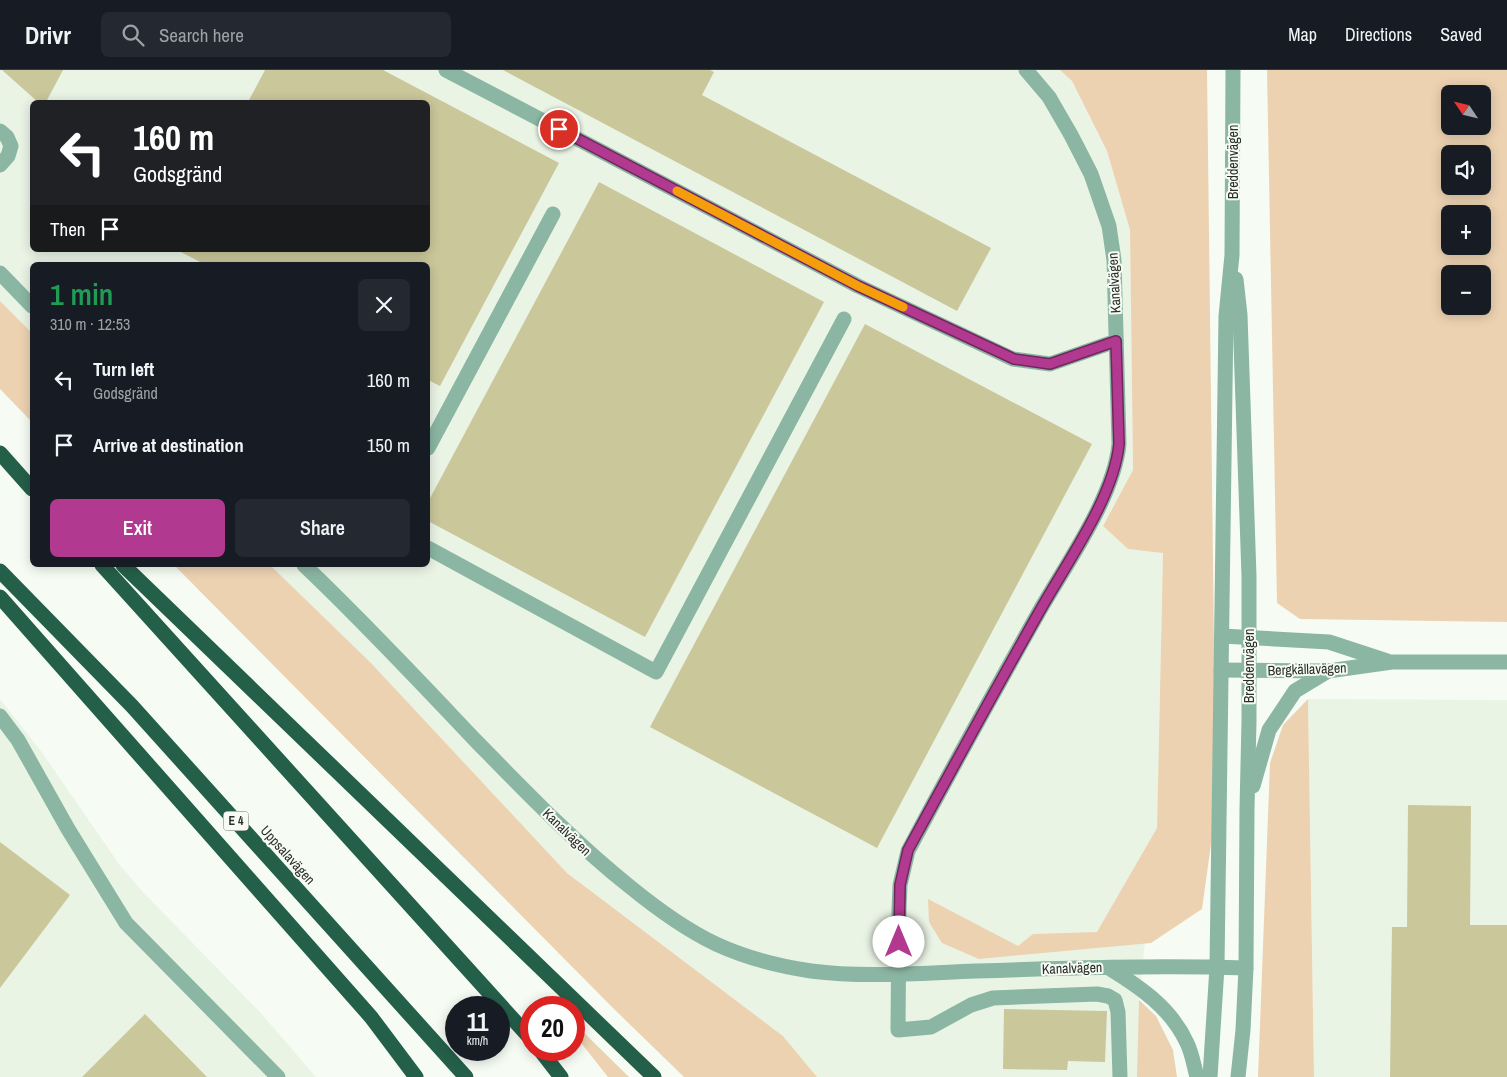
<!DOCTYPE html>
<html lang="en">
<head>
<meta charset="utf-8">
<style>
	body { margin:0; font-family:"Archivo Narrow",sans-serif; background:#242831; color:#f1f3f6; height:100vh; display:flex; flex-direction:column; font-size:19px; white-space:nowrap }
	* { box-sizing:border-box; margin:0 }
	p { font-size:16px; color:#9ea1a6 }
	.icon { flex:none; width:28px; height:28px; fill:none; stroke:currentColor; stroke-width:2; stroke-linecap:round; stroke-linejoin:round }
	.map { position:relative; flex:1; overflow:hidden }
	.sheet { position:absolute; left:30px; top:192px; width:400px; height:305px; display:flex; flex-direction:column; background:#171b24; border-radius:8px; box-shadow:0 2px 12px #0003 }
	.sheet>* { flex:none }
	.top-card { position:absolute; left:30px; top:30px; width:400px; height:152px; border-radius:8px; box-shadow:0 2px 12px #0003; background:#202124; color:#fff; overflow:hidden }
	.needle { width:32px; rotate:305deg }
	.fabs { position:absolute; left:1441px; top:15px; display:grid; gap:10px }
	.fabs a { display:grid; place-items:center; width:50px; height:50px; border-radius:8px; background:#171b24; box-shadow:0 2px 12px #0003; font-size:25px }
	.speed { position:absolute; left:445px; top:926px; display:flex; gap:10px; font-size:25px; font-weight:700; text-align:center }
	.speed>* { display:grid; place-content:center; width:65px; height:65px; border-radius:50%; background:#171b24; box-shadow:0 2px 12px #0003; line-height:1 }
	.speed small { font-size:12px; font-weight:400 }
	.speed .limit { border:8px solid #d22; background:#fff; color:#111 }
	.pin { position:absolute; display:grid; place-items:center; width:42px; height:42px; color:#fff; margin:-21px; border:2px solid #fff; border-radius:50%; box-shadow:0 1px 5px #0007 }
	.me { position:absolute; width:55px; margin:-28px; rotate:0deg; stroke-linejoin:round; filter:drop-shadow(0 0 4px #0008) }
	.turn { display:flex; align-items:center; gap:18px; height:105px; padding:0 20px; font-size:22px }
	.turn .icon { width:65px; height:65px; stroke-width:2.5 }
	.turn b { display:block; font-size:35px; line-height:42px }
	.then { display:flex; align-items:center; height:48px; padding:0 20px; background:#0003; gap:10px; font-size:19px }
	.round { display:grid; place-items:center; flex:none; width:52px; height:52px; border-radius:8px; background:#242831 }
	.overview { display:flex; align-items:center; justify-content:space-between; height:85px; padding:0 20px }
	h1 { font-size:30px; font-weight:600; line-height:38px; color:#1e9e55 }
	.cta { display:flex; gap:10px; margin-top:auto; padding:10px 20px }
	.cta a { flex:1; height:58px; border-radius:8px; background:#b13a90; color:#fff; font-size:20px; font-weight:600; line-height:58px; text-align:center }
	.cta a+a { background:#242831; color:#f1f3f6 }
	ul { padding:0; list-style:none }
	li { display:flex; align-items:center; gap:15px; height:65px; padding:0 20px }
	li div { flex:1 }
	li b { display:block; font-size:19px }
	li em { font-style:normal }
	header { display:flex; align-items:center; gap:30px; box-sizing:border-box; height:70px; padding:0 25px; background:#171b24; border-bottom:1px solid #363941 }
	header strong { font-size:24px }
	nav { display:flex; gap:28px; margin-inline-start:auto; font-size:18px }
	.search { width:350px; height:45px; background:#242831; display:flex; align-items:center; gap:12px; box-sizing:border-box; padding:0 18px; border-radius:8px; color:#9ea1a6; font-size:19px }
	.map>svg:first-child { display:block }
	.built { fill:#eaf4e5; fill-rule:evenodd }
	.green { fill:#ecd2b1; fill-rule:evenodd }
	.building { fill:#cac79b }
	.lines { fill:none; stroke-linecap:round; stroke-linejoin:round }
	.minor { stroke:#8bb6a3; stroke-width:15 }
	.highway { stroke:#245f49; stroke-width:15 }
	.route-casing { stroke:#73265e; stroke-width:12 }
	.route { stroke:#b13a90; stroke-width:9 }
	.slow { stroke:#f59e0b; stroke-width:9 }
	.labels { text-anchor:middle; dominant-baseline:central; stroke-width:4; stroke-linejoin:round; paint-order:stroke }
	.shield { fill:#f6fcf4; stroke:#696c67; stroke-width:1 }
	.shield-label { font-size:12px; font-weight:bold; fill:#2c2e2b }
	.street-label { font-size:14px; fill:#2c2e2b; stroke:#f6fcf4 }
</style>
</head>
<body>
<header>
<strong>Drivr</strong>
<div class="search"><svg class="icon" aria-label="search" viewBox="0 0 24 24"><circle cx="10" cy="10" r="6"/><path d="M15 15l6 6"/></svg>Search here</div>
<nav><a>Map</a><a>Directions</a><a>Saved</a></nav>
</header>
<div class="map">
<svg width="1507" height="1007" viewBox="0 0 1507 1007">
	<rect width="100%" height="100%" fill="#f6fcf4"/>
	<g class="built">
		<path d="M0,0h1060l12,11 35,70 23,79 3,240 -30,56 25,23 35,3 -6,276 -18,172 -1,77h-321l-34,-41 -216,-163 -196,-210 -101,-98h158v-300h-396v68l-32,-32zM32,32h396v148h-396z"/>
		<path d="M0,629l41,52 78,113 24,28 117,120 56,65h-316z"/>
		<path d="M1308,629l199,1v377h-193z"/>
	</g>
	<g class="green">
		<path d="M1060,0h147l9,738 -14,101 -51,34 -172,16 -37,-16 -13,-21 -1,-23 90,47 15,-12 64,-2 60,-104 6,-275 -35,-4 -25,-23 30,-56 -3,-240 -23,-79 -35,-70z"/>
		<path d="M1267,0h240v552l-207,-3 -23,-16zM1450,24h32v32h-32zM1450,84h32v32h-32zM1450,144h32v32h-32zM1450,204h32v32h-32z"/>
		<path d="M0,231l32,32v89l-32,-33z"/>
		<path d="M174,495h96l101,98 196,210 216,163 34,41h-133l-70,-68z"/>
		<path d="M1308,629l6,378h-56l12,-314 13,-38z"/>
		<path d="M1139,930l17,16 17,34 4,27h-40z"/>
		<path d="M574,953l55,54h-21l-34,-43z"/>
	</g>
	<g class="building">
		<path d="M2,0h61l-17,32h-8z"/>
		<path d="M265,0h118l176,93 -119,223 -12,-6v-115h-222l-29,-15h251v-148h-180z"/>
		<path d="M503,0h207l4,2 -12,23 289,153 -34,63z"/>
		<path d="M599,112l225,120 -179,335 -217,-116v-19z"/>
		<path d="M865,254l227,120 -215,404 -227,-121z"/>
		<path d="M1408,735l63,1 -1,119h37v152h-117l2,-150h15z"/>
		<path d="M0,772l70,53 -70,93z"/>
		<path d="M1004,939l103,2 -2,51 -37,-1 -1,9 -64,-1z"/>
		<path d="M145,944l62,63h-125z"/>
	</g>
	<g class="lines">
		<g class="minor">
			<path d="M446,0l412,216 155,73 37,5 66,-23"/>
			<path d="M1026,0l23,27 22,38 20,39 18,52 5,34 5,184c-5,53 -52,119 -79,166 -45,80 -89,160 -132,241l-8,34 -1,24 -1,121 33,-3 40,-22 22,-7 104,-4 11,2 7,4 3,12 2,65"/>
			<path d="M0,61l7,6 4,9 -3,10 -8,9"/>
			<path d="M0,203l32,33"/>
			<path d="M1236,209l4,36 9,261v145l-2,88 -1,159 -3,62 -5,47"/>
			<path d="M428,378l125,-234"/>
			<path d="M428,478l228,124 188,-353"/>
			<path d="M304,495c60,57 116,117 173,177 49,50 97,100 152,144 27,22 55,43 87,58 30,14 62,22 95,27 54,7 110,2 165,0 90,-3 180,-6 270,-3"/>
			<path d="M1222,566l107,6 58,19"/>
			<path d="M1221,600l107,1 64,-9h115"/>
			<path d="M0,646l18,24 50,89 58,94 152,154"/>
			<path d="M1253,716l16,-56 26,-39 33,-20"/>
			<path d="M1109,898c31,19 62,40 78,75 5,10 7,23 10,34"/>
			<path d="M1210,1007l7,-110 9,-651 6,-61 1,-185"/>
		</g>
		<g class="highway">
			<path d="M0,383l32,36"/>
			<path d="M102,495l429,474"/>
			<path d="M123,495l531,512"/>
			<path d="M0,501l132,135 334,371"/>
			<path d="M0,527l371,420 45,60"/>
			<path d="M540,980l21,27"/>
		</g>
	</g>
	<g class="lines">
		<defs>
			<path id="route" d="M559,59l299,157 156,73 36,5 66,-23 3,103c-5,54 -54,121 -81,170 -44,78 -87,157 -130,236l-8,35 -1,57"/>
		</defs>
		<use href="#route" class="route-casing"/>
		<use href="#route" class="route"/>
		<path class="slow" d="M677,121l181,95 45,21"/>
	</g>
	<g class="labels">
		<rect class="shield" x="223.5" y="741.5" width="25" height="19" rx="4"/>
		<g class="shield-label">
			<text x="236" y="751">E 4</text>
		</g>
		<g class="street-label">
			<text transform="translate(1233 92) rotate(-90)">Breddenvägen</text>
			<text transform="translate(1114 213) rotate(-93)">Kanalvägen</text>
			<text transform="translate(1249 596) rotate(-90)">Breddenvägen</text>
			<text transform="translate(1307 599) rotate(-2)">Bergkällavägen</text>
			<text transform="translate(567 762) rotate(44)">Kanalvägen</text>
			<text transform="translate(288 785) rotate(48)">Uppsalavägen</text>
			<text transform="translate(1072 898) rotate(-2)">Kanalvägen</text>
		</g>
	</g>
</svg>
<div class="fabs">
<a><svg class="needle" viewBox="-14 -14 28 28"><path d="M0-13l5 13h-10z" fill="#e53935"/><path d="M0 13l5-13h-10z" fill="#9ea1a6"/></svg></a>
<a><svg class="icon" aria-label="sound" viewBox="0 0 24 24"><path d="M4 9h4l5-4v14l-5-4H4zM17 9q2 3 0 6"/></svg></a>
<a>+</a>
<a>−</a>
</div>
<div class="speed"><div>11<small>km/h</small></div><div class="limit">20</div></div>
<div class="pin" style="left:559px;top:59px;background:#d93025"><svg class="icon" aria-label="arrive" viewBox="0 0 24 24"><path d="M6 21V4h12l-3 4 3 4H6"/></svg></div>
<svg class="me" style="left:899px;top:872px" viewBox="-20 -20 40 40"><circle r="19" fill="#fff"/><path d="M0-13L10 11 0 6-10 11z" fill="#b13a90"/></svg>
<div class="top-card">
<div class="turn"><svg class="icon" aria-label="left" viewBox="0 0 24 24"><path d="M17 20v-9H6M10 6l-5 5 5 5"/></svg><div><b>160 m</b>Godsgränd</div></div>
<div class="then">Then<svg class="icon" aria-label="arrive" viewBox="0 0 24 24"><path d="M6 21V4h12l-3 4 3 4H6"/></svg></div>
</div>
<section class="sheet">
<div class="overview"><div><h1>1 min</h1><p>310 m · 12:53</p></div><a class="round"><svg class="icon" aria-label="close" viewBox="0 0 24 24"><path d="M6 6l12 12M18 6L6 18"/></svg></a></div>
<ul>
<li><svg class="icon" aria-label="left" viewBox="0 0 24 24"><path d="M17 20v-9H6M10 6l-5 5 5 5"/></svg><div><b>Turn left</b><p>Godsgränd</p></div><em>160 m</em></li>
<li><svg class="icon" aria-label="arrive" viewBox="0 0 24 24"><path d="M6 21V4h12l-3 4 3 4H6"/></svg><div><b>Arrive at destination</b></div><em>150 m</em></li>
</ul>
<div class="cta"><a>Exit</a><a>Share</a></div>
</section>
</div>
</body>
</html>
